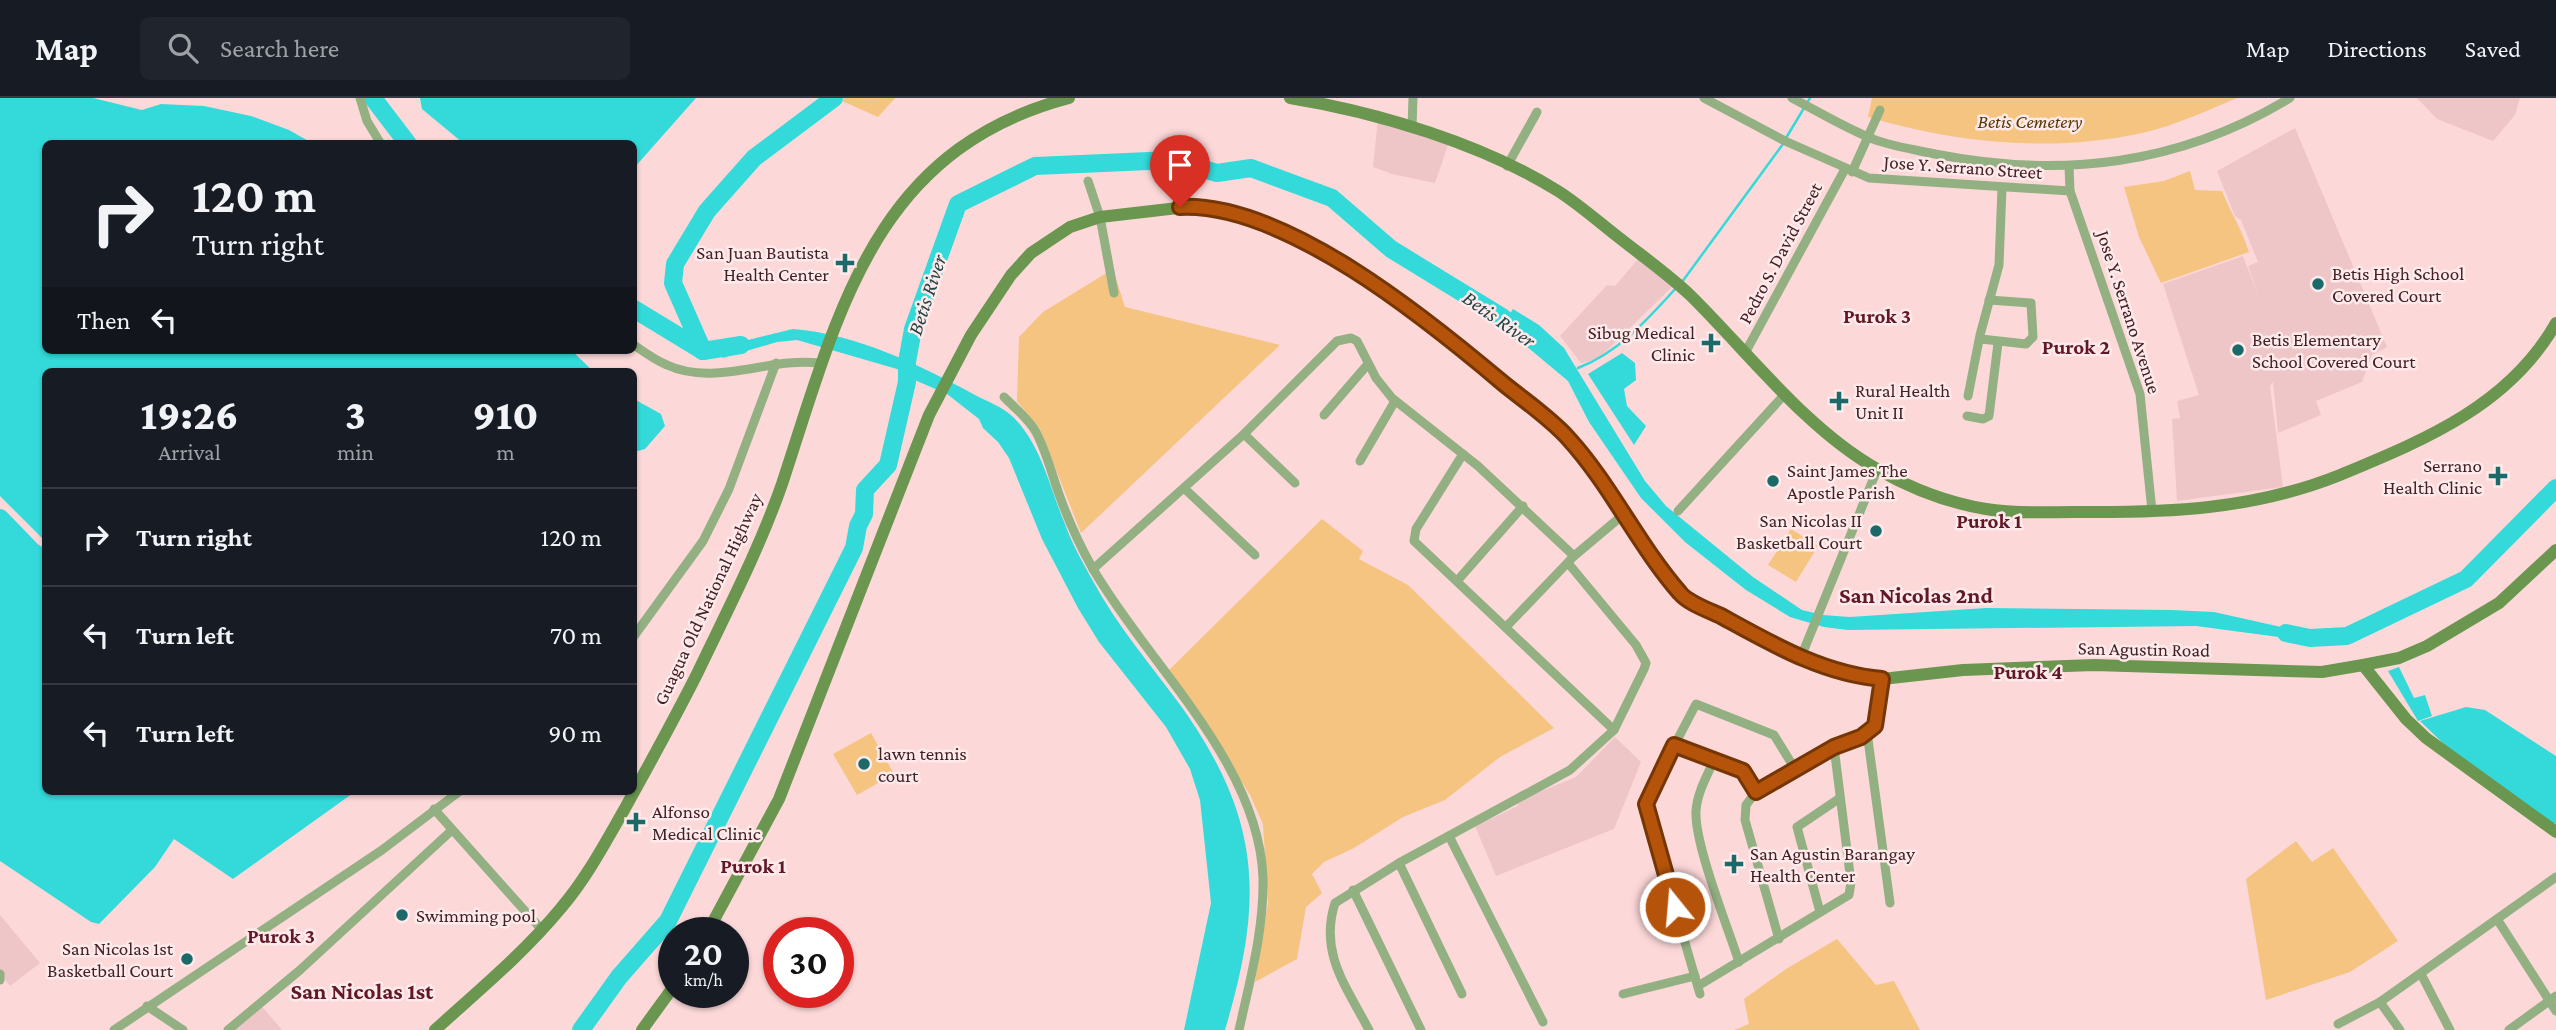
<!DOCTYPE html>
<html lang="en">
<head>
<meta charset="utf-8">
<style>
	body { margin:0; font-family:"Crimson Pro",serif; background:#20242c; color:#f1f3f6; height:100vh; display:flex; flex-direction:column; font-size:26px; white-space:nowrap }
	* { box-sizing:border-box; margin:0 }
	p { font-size:23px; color:#9ea1a6 }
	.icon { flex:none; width:38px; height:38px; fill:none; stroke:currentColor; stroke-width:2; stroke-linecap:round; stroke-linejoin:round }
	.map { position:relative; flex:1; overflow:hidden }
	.sheet { position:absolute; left:42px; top:270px; width:595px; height:427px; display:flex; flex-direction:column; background:#171b24; border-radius:10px; box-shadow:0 2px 5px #0004 }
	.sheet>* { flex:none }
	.banner { position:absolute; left:42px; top:42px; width:595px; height:214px; border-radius:10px; box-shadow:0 2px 5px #0004; background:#171b24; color:#f1f3f6; overflow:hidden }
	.speed { position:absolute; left:658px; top:819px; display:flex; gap:14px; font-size:35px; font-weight:700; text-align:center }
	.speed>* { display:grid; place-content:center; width:91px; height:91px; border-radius:50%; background:#171b24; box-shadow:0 2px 5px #0004; line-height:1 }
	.speed small { font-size:18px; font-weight:400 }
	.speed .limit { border:10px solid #d22; background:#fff; color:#111 }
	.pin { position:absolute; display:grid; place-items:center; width:60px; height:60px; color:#fff; margin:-72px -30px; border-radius:50% 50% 50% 0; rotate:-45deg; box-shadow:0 0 7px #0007 }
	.pin .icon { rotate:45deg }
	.me { position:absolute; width:77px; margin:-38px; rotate:343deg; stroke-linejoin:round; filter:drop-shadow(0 0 5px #0008) }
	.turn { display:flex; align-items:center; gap:24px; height:147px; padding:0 35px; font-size:32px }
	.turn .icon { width:91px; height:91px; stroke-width:2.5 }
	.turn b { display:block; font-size:49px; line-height:60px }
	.then { display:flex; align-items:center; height:66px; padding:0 35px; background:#0003; gap:14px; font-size:26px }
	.eta { display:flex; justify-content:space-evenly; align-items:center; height:119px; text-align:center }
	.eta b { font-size:42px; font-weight:800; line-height:49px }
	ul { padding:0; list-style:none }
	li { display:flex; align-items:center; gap:21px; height:98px; padding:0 35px; border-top:2px solid #363941 }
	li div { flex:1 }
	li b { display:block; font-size:26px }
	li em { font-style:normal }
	header { display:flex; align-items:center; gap:42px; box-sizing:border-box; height:98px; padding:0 35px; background:#171b24; border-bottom:2px solid #363941 }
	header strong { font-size:33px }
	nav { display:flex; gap:38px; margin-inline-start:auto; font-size:24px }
	.search { width:490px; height:63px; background:#20242c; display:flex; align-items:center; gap:18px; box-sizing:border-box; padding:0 24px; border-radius:10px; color:#9ea1a6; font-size:26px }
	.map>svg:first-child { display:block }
	.built { fill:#efc6c8 }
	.green { fill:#f5c480 }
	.water { fill:#34dada }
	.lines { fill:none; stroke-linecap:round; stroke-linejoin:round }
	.stream { stroke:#34dada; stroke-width:2.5 }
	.river { stroke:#34dada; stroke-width:18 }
	.street { stroke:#92b082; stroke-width:9 }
	.secondary { stroke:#6a9650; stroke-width:12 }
	.route-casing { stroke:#753606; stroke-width:18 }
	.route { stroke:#b45309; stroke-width:12 }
	.poi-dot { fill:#1c6969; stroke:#feeaeb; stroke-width:2.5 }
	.labels { text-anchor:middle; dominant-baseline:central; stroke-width:5; stroke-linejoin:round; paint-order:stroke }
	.park-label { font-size:19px; font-style:italic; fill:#553701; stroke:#feeaeb }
	.street-label { font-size:19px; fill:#432024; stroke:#feeaeb }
	.poi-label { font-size:19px; fill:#432024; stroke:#feeaeb; text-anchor:start }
	.water-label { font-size:21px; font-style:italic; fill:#244444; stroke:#feeaeb }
	.neighbourhood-label { font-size:21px; font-weight:bold; fill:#611725; stroke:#feeaeb }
	.quarter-label { font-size:23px; font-weight:bold; fill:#611725; stroke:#feeaeb }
</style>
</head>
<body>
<header>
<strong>Map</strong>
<div class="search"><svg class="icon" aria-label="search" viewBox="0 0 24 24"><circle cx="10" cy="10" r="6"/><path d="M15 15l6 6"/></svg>Search here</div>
<nav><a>Map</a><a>Directions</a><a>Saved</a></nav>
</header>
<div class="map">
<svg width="2556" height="932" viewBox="0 0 2556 932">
	<rect width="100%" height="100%" fill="#fdd8d9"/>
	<g class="built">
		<path d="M2417,0h103l-5,17 -22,26 -56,-22z"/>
		<path d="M1378,20l70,27 -13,38 -43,-9 -19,-7z"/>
		<path d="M2295,30l92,219 -15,8 -10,27 -46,19 5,14 -43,18 -5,-51 -3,4 13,101 -106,14 -5,-82 8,-1 -3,-17 22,-6 -36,-111 80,-28 17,44 -12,-34 10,-4 -17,-42 -6,-4 -18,-45z"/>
		<path d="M1639,160l34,28 -75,73 -17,4 -21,-27 47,-51 8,1z"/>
		<path d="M1615,639l26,25 -27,67 -118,47 -21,-50 43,-20 -1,-5 59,-24z"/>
		<path d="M0,817l40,48 -30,23 -10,-13z"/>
		<path d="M260,906l22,26h-52z"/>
	</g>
	<g class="green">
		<path d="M844,0h51l-17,19 -36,-16z"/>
		<path d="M1872,0h365c-31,13 -63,28 -95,35 -91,20 -186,10 -274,-16z"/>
		<path d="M2190,73l5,19 27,1c9,22 20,39 27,61l-88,31 -22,-46 -15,-50 40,-6z"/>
		<path d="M1113,171l12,38 155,38 -199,188 -41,-104 -23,-28 2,-64 24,-25z"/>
		<path d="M1322,421l41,32 -4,8 49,26 146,143 -54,29 -55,43 -42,17 -49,31 -30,14 -12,12 10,19 -16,14 -9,52 -42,23 13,-79 -5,-79 -13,-29 -81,-125z"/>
		<path d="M1791,431l27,17 -22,36 -28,-17z"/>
		<path d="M871,635l23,41 -37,21 -24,-41z"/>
		<path d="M2296,743l16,21 21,-14 65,93 -48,31 -84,28 -20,-121z"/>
		<path d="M1837,841l39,46 18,-4 26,49h-186l15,-6 -5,-25 42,-30z"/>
	</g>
	<g class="water">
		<path d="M0,0h93l49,12 19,-6 43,2 47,10 38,14 23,13 -266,1v206h525l22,21h-547l-1,170 -45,-45z"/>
		<path d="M420,0h276l-62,70v-24l-171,-1 -41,-34z"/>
		<path d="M1513,211l26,16 25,23 81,133 21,25 87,71 49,33 21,5 27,2 136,-9 186,2 42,2 94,21v8l-112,-15 -348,4 -24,-3 -34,-10 -44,-27 -61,-48 -44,-44 -52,-76 -21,-41 -66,-55z"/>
		<path d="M793,231c64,5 127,36 182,66 13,7 26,11 37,21 29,27 38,73 53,108 7,20 18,39 28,57 24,45 58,84 88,125 81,114 83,193 44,324h-41l27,-127 -11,-103 -10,-31 -24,-42 -67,-85 -21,-34 -36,-69 -33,-81 -11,-16 -15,-14 -4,-9 -32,-25 -37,-16 -13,-9 -100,-29 -20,2 -54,16 -7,-16h24z"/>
		<path d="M1622,255l13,10 1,17 -12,9 3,17 19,20 -12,19 -46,-71z"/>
		<path d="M634,301l27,15 4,12 -20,23 -11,3z"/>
		<path d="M0,422l32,34 13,9 1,228h310l-123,88 -59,-40 -19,28 -56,57 -8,-2 -91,-61z"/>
		<path d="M2399,569l15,31 11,-3 7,21 -14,5 -30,-50z"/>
		<path d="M2466,609l19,3 71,46v67l-3,4 -105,-79 -28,-27z"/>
	</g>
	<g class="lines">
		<g class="stream">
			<path d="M1786,40l24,-40"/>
			<path d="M1682,184l101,-138"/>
			<path d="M1578,270c40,-15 70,-49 99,-81"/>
		</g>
		<g class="river">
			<path d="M373,0l35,46"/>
			<path d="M634,211l69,42"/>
			<path d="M703,253l38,-6"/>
			<path d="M703,253l-30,-68 2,-19 32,-53 47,-53 80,-60"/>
			<path d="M0,420l33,34 13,8"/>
			<path d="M2286,535l24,5 37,-2 119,-57 90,-91"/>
			<path d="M581,932l38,-53 49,-56 186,-373 4,-22 6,-12 1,-24 23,-25 19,-83v-20l6,-33 45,-125 77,-38 137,-6 45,13 34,-5 81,30 59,51 111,68 22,18"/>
		</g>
		<g class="street">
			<path d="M360,0l7,23 14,23"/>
			<path d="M1704,0l81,43 84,37 201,13"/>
			<path d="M1792,0c25,13 50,28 76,39 20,9 45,12 67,17 127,25 244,11 355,-56"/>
			<path d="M1412,29l1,-29"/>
			<path d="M1507,68l30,-54"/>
			<path d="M2069,68l1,25 70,203 12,117"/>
			<path d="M1852,74l28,-62"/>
			<path d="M1088,83l12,36 14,76"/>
			<path d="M1981,241l45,5 7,-7 -2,-34 -42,-3"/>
			<path d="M634,247c10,7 21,15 33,20 48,22 102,-8 152,-2"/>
			<path d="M1745,255l100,-184"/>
			<path d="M1968,298l12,-61 19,-70 3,-77"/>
			<path d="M1004,299c11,11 24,21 32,35 11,21 16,43 24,65 9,25 20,49 33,72 56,96 166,194 170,309 1,52 -13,102 -24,152"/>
			<path d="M1324,317l44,-51"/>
			<path d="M1967,318l16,3 6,-3 9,-73"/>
			<path d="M1244,336l51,49"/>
			<path d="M1463,356l-47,75 -2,12 200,189"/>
			<path d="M1360,363l35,-60"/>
			<path d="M1185,391l70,66"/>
			<path d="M1678,413l107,-117"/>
			<path d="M1093,471l151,-135 93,-93 14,-3 6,3 19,37 16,20 86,68 96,90"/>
			<path d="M1457,483l66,-75"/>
			<path d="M1506,529l68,-71 50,-42"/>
			<path d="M634,538l69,-95 26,-52 47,-126"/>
			<path d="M1801,559l76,-187"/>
			<path d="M1867,634l23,171"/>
			<path d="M1674,647l69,26 13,21"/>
			<path d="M1714,662c-7,16 -17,33 -18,51 -2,32 32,117 43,151"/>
			<path d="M434,711l108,121"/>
			<path d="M1449,738l94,186"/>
			<path d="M1399,765l63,131"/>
			<path d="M1353,792l68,140"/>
			<path d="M1820,814l-23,-85 43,-29"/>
			<path d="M2497,821l59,92"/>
			<path d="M1779,841l-34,-119 1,-15 10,-13 78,-45 27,-10 14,-11 7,-47"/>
			<path d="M0,876v6"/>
			<path d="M2421,876l29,56"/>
			<path d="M1698,888l151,-91 2,-13 -17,-135"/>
			<path d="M1623,896l72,-18"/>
			<path d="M1700,896l-53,-181 2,-19 47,-90 78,31 21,34"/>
			<path d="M2380,904l20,28"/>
			<path d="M147,908l36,24"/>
			<path d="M2338,926l42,-22 176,-125"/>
			<path d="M114,932l268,-180 78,-59"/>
			<path d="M228,932l72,-60 151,-139"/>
			<path d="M1369,932c-23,-44 -50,-77 -34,-127l64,-40 171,-93 44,-40 30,-61 2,-6 -10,-18 -68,-82"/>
			<path d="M2509,932l47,-34"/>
		</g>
		<g class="secondary">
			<path d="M1290,0c87,14 193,46 268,93 22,14 43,33 64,49 23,18 47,35 68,55 58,57 116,134 187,174 33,19 72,34 109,40 29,5 59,3 88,3 92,1 179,-2 266,-37 84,-35 169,-69 216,-152"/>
			<path d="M2363,567l43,54 20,19 130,94"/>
			<path d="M707,835l72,-134 150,-384 42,-80 40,-60 20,-22 39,-26 30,-10 95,-11 32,7 52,18 75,39 104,74 110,93 113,158 99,53 34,15 44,14 24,2 81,-9 131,-5 228,7 41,-7 36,-7 28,-12 72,-43 57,-53"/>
			<path d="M435,932c43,-39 89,-77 126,-122 25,-29 44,-65 63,-98 25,-45 49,-89 72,-134 30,-63 63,-126 86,-192 56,-169 90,-334 287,-386"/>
			<path d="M642,932l32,-44"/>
		</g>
	</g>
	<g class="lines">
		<defs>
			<path id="route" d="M1180,109c104,-5 247,112 324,177 21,17 46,34 64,54 43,47 70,107 112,155 8,10 28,17 41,23 51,28 102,58 161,63l-7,47 -14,11 -27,10 -78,45 -13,-21 -69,-26 -28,59 29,103"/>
		</defs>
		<use href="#route" class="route-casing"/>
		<use href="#route" class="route"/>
	</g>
	<g class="poi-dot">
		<path d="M841.5 154.5h7v7h7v7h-7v7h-7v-7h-7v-7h7z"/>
		<circle cx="2318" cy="186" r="7"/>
		<path d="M1707.5 234.5h7v7h7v7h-7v7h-7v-7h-7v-7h7z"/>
		<circle cx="2238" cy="252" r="7"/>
		<path d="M1835.5 292.5h7v7h7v7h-7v7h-7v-7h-7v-7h7z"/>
		<path d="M2494.5 367.5h7v7h7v7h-7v7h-7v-7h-7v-7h7z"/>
		<circle cx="1773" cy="383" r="7"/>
		<circle cx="1876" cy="433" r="7"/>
		<circle cx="864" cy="666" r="7"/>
		<path d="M632.5 713.5h7v7h7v7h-7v7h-7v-7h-7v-7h7z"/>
		<path d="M1730.5 755.5h7v7h7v7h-7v7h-7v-7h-7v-7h7z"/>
		<circle cx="402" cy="817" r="7"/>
		<circle cx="187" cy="861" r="7"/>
	</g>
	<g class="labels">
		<g class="park-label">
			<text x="2030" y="23">Betis Cemetery</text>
		</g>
		<g class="street-label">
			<text transform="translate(1963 69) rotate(4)">Jose Y. Serrano Street</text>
			<text transform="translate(1780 155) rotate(-62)">Pedro S. David Street</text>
			<text transform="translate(2129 214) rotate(72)">Jose Y. Serrano Avenue</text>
			<text transform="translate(708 501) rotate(-65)">Guagua Old National Highway</text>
			<text transform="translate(2144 551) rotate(1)">San Agustin Road</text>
		</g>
		<g class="poi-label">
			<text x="829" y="154" text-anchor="end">San Juan Bautista<tspan x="829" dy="22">Health Center</tspan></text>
			<text x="2332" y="175">Betis High School<tspan x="2332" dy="22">Covered Court</tspan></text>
			<text x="1695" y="234" text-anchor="end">Sibug Medical<tspan x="1695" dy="22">Clinic</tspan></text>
			<text x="2252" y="241">Betis Elementary<tspan x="2252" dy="22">School Covered Court</tspan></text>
			<text x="1855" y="292">Rural Health<tspan x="1855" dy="22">Unit II</tspan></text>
			<text x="2482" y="367" text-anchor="end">Serrano<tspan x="2482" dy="22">Health Clinic</tspan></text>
			<text x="1787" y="372">Saint James The<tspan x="1787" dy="22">Apostle Parish</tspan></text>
			<text x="1862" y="422" text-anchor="end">San Nicolas II<tspan x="1862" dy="22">Basketball Court</tspan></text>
			<text x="878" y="655">lawn tennis<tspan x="878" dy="22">court</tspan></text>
			<text x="652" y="713">Alfonso<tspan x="652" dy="22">Medical Clinic</tspan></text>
			<text x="1750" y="755">San Agustin Barangay<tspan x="1750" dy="22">Health Center</tspan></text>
			<text x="416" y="817">Swimming pool</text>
			<text x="173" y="850" text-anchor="end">San Nicolas 1st<tspan x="173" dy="22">Basketball Court</tspan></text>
		</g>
		<g class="water-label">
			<text transform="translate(927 197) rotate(-72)">Betis River</text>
			<text transform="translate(1499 221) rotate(35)">Betis River</text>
		</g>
		<g class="neighbourhood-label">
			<text x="1877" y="218">Purok 3</text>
			<text x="2076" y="249">Purok 2</text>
			<text x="1989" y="423">Purok 1</text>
			<text x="2028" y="574">Purok 4</text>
			<text x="753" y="768">Purok 1</text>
			<text x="281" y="838">Purok 3</text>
		</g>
		<g class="quarter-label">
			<text x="1916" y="497">San Nicolas 2nd</text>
			<text x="362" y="893">San Nicolas 1st</text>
		</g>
	</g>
</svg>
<div class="speed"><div>20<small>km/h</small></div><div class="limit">30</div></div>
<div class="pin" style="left:1180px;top:109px;background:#d93025"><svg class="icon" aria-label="arrive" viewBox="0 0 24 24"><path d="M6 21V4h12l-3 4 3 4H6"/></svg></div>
<svg class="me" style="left:1675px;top:809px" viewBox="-20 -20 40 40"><circle r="17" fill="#b45309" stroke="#fff" stroke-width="3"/><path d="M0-11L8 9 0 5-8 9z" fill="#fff"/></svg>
<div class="banner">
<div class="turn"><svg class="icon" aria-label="right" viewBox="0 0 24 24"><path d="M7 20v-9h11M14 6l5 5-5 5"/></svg><div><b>120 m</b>Turn right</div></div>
<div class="then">Then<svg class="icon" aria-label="left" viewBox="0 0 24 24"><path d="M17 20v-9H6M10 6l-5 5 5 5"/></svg></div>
</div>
<section class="sheet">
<div class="eta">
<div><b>19:26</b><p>Arrival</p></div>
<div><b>3</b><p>min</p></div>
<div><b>910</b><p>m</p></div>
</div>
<ul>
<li><svg class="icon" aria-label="right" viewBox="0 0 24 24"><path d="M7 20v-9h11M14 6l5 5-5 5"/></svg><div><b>Turn right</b></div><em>120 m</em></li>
<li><svg class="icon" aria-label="left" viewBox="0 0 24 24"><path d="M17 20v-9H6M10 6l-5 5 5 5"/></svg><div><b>Turn left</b></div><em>70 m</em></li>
<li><svg class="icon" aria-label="left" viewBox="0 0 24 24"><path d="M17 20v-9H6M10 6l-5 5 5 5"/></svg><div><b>Turn left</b></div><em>90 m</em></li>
</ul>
</section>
</div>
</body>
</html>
